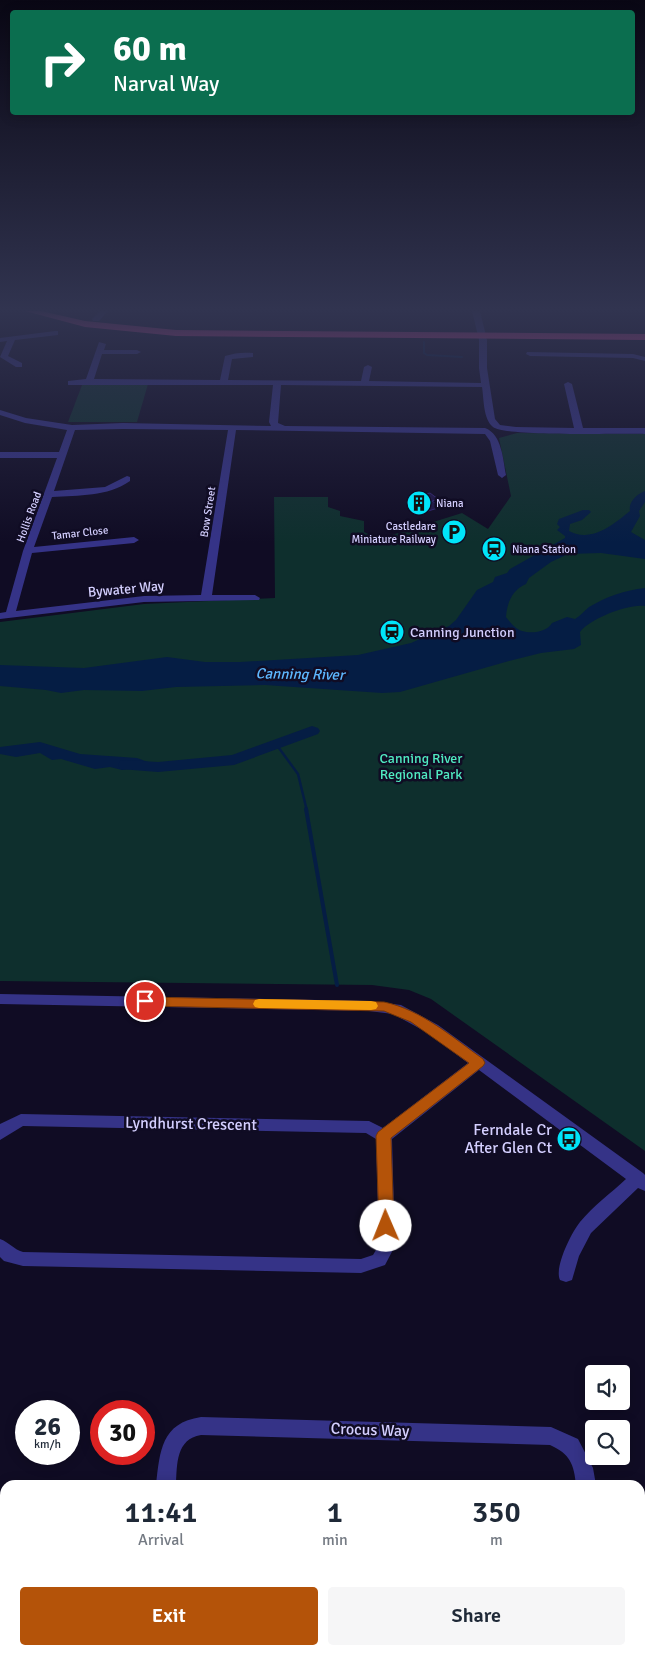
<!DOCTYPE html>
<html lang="en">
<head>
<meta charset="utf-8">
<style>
	body { margin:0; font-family:Signika,sans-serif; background:#f6f6f7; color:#1f2937; height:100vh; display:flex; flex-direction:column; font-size:19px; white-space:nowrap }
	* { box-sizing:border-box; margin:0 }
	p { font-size:16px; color:#747a83 }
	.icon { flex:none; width:28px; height:28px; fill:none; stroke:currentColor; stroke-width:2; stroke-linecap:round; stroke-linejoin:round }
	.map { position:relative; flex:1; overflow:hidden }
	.sheet { position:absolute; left:0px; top:1480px; width:645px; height:175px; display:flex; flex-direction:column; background:#fff; border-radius:15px 15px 0 0; box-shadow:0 2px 12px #0003 }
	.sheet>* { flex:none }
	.banner { position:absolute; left:10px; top:10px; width:625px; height:105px; border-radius:5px; box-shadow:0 2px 12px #0003; background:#0b6e4f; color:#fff; overflow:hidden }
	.tools { position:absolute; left:585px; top:1365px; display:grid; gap:10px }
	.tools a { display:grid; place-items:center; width:45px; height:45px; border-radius:5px; background:#fff; box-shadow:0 2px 12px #0003; font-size:25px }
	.speed { position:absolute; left:15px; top:1400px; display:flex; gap:10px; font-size:25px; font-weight:700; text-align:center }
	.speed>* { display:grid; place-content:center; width:65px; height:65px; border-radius:50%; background:#fff; box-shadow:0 2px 12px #0003; line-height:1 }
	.speed small { font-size:12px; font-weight:400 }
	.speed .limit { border:8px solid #d22; background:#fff; color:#111 }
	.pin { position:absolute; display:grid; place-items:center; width:42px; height:42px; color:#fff; margin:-21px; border:2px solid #fff; border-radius:50%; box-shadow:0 1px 5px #0007 }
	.me { position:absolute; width:55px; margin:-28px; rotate:359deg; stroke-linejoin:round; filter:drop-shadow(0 0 4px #0008) }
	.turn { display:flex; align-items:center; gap:18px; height:105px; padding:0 20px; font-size:22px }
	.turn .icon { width:65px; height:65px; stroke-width:2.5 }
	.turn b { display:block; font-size:35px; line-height:42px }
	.eta { display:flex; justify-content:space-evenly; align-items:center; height:85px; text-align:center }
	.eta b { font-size:30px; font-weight:600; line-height:35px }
	.primary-button { display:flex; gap:10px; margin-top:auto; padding:10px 20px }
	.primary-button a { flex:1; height:58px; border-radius:5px; background:#b45309; color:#fff; font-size:20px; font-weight:600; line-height:58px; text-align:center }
	.primary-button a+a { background:#f6f6f7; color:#1f2937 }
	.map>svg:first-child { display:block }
	.green { fill:#0e2f2d }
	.water { fill:#051d44 }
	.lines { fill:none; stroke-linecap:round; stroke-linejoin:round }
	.stream-far2 { stroke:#051d44; stroke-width:2 }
	.stream-far1 { stroke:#051d44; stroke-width:2.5 }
	.stream { stroke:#051d44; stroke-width:4 }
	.river { fill:#051d44; fill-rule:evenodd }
	.building { fill:#1f1647; stroke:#352675 }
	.minor { fill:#353387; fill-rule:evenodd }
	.highway { fill:#ff4aa4; fill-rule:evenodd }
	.route { fill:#b45309; stroke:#753606 }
	.slow { fill:#f59e0b }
	.labels { text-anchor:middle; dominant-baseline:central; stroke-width:5; stroke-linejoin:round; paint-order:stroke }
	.far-poi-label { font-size:11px; fill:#d4cfff; stroke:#100c24; text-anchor:start }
	.far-street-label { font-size:11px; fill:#d4cfff; stroke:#100c24 }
	.street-label { font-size:14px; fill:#d4cfff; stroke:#100c24 }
	.poi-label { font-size:14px; fill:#d4cfff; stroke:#100c24; text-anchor:start }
	.park-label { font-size:14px; fill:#50eac1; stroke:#100c24 }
	.water-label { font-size:15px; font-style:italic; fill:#5db7ff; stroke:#100c24 }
	.near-street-label { font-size:16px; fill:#d4cfff; stroke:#100c24 }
	.near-poi-label { font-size:16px; fill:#d4cfff; stroke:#100c24; text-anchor:end }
</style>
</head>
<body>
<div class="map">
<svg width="645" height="1655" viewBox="0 0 645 1655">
	<rect width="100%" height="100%" fill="#100c24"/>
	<g class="green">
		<path d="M89,383l59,1 -11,38h-69l14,-37z"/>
		<path d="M517,433l128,1v717l-214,-152 -22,-9 -37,-5 -372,-4v-359l144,-18 131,-6 -1,-101h54v10l12,4v5l24,5v11l15,7 83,-26 26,16 23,-33 -12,-58z"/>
	</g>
	<g class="water">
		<path d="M645,491v11l-6,9 1,5 -9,16 14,8v19l-44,-6 -33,1 -17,8 -22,16 -3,6c-14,6 -19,19 -20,33 4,5 9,12 16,14 10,3 25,1 30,-8l15,-6 8,2c5,-3 9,-8 14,-12 17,-10 36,-17 56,-19v18c-16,-3 -56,13 -65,26l1,13 -7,4 -33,4 -32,8 -109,31 -18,1 -117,-8 -89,2 -34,4 -58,-1 -23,3 -15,-3 -46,-4v-21l84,3 83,-11 38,5h35l118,-7 53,-12 38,-17 7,-6 21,-30 16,-8 2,-5 12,-4 3,-4 55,-31v-2l-8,-6 3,-3 -3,-3 2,-5 24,-9h6l2,2 -9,8 -12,4 -1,7c22,12 44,-6 61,-20 -2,-9 7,-17 15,-20z"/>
		<path d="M40,742l40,12 57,4 11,4 1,5 -27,3 -12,-3 -15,2 -34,-10 -9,1 -12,-7 -24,4 -16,-3v-7z"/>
	</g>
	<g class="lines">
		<path class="stream-far2" d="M424,342v11l3,2 35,2"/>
		<path class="stream-far1" d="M276,744l22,30 9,37"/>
		<path class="stream" d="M306,809l31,176"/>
		<path class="river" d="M312,726l6,2 2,3 -2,3 -84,31 -76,7 -38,-3 -2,-4 2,-4 6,-1 32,2 74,-7z"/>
	</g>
	<path class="building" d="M430,493l8,6 -6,2 9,6 -16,5 -17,-12 1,-1 -1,-1z"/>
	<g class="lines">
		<g class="minor">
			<path d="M100,311h8l-9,10h-6l-1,-2z"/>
			<path d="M472,311h8l7,29v28l8,51 5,6 16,2 58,1 -10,-44 4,-2 4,2 11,44h62v6c-24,-1 -139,3 -152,-7 -10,-8 -9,-28 -11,-40l-201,-2 -3,38 7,3 200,2c17,6 18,32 21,47l-4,3 -4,-3 -8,-34 -5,-7 -249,-4 -24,165h43l5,3 -1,2 -115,2 -144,17v-6l6,-1 17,-61 34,-93h-57v-6h59l8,-22 -42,-7 -25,-8v-5l26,8 46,7 51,-2 148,3 -2,-4 4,-37h-205v-4l18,-2 13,-37 7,2 -2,6h33l4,2 -4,2h-35l-8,25 126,1 5,-24c9,-3 18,-4 28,-3v4l-21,2 -4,21 133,1 3,-14 4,-2 4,2 -3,14 112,2 -2,-15v-28zM123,429l105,1 -27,165 -57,1 -128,15 16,-58 102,-10 5,-3 -5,-3 -100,10 18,-50c27,-2 55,0 78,-16v-4l-3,-1 -22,11 -51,4 21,-61z"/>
			<path d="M55,331h3v4l-43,5 -7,16 14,7v4h-6l-16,-10 7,-16 -7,1v-4z"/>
			<path d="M527,352l106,2 12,3v4l-12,-3 -103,-2 -4,-2z"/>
			<path d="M0,994l369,7 32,4 37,20 205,148 2,2v16l-7,-3 -47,45 -12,23 -7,24 -6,2 -6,-2c-6,-12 11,-47 20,-58 13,-16 31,-29 46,-43l-147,-109 -87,69 3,107 -10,19 -24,8 -338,-7 -19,-5 -4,-4v-18c9,3 13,10 23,13l338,7 12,-4 6,-10 -3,-106 -10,-6 -343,-7 -23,14v-16l21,-10 348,7 14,7 85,-65 -40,-30 -35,-19 -24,-3 -369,-7z"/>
			<path d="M201,1417l350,10 27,12 15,29 3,17h-20c-2,-21 -6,-31 -26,-40l-349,-10c-25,4 -24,29 -25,50h-20c4,-34 5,-62 45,-68z"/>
			<path d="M640,1634h5v20h-5l-8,-4h8z"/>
		</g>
		<path class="highway" d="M25,311h16l44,10 91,9 469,4v6l-469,-4 -91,-9z"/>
	</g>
	<linearGradient id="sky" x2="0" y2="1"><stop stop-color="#090714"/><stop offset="0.57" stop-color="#313450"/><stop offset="1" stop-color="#313450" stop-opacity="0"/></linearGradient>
	<rect width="645" height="543" fill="url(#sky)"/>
	<path class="route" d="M145,997l239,5c38,8 68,35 99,57l2,4 -2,3 -92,72 3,88 -2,4 -6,2 -5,-2 -2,-4 -3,-90 2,-4 91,-69 -58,-41 -27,-11 -239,-5 -5,-1 -2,-4 2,-3z"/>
	<path class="slow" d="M259,999l112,2 5,1 2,4 -2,3 -5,1 -112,-2 -4,-1 -2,-3 2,-4z"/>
	<defs>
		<symbol id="building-disc" viewBox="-11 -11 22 22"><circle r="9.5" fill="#00e5fa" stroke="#100c24"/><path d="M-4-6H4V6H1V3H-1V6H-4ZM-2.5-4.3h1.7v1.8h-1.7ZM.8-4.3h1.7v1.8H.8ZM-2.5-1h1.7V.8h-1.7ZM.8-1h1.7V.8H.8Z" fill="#111"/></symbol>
		<symbol id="parking-disc" viewBox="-11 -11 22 22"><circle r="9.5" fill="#00e5fa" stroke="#100c24"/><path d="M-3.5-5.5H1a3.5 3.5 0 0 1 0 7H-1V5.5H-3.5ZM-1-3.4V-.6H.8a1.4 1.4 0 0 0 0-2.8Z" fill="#111"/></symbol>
		<symbol id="station-disc" viewBox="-11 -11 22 22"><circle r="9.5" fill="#00e5fa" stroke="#100c24"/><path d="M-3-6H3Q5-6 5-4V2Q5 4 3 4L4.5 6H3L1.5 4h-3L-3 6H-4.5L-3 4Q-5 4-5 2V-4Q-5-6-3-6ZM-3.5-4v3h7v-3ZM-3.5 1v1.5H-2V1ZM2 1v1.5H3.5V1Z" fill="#111"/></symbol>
		<symbol id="bus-disc" viewBox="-11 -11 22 22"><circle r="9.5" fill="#00e5fa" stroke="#100c24"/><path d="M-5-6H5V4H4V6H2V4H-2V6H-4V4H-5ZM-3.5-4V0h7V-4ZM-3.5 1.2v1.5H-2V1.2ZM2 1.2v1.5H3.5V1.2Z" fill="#111"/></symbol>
	</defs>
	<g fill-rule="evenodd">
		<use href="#building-disc" x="405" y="489" width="28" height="28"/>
		<use href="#parking-disc" x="440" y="518" width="28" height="28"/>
		<use href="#station-disc" x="480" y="535" width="28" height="28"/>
		<use href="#station-disc" x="378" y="618" width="28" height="28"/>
		<use href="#bus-disc" x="555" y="1125" width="28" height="28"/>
	</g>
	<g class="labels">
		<g class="far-poi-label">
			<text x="436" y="503">Niana</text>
			<text x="436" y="526" text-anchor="end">Castledare<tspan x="436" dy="13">Miniature Railway</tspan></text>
			<text x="512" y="549">Niana Station</text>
		</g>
		<g class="far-street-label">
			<text transform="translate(208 512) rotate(-81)">Bow Street</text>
			<text transform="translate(29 517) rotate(-70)">Hollis Road</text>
			<text transform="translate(80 533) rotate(-6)">Tamar Close</text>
		</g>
		<g class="street-label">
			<text transform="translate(126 589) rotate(-5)">Bywater Way</text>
		</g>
		<g class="poi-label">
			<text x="410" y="632">Canning Junction</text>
		</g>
		<g class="park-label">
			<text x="421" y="758">Canning River<tspan x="421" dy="16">Regional Park</tspan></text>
		</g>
		<g class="water-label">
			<text transform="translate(300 674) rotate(1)">Canning River</text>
		</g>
		<g class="near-street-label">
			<text transform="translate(191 1124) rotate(1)">Lyndhurst Crescent</text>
			<text transform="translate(370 1430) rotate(2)">Crocus Way</text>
		</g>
		<g class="near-poi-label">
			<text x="552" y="1130">Ferndale Cr<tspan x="552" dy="18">After Glen Ct</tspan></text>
		</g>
	</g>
</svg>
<div class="tools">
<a><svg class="icon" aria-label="sound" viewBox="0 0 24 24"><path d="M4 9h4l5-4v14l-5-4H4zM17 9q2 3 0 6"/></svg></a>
<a><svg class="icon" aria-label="search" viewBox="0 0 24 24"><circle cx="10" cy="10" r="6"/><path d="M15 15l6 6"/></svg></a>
</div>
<div class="speed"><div>26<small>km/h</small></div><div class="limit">30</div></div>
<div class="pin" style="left:145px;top:1001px;background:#d93025"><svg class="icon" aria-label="arrive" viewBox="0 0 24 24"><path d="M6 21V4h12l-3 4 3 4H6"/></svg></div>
<svg class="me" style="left:386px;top:1226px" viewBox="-20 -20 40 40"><circle r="19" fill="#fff"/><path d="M0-13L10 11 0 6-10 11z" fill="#b45309"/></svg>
<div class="banner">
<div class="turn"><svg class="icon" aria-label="right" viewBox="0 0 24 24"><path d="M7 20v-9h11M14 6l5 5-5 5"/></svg><div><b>60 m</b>Narval Way</div></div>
</div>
<section class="sheet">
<div class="eta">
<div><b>11:41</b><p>Arrival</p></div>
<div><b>1</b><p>min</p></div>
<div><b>350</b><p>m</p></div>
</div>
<div class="primary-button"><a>Exit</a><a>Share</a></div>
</section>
</div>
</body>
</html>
